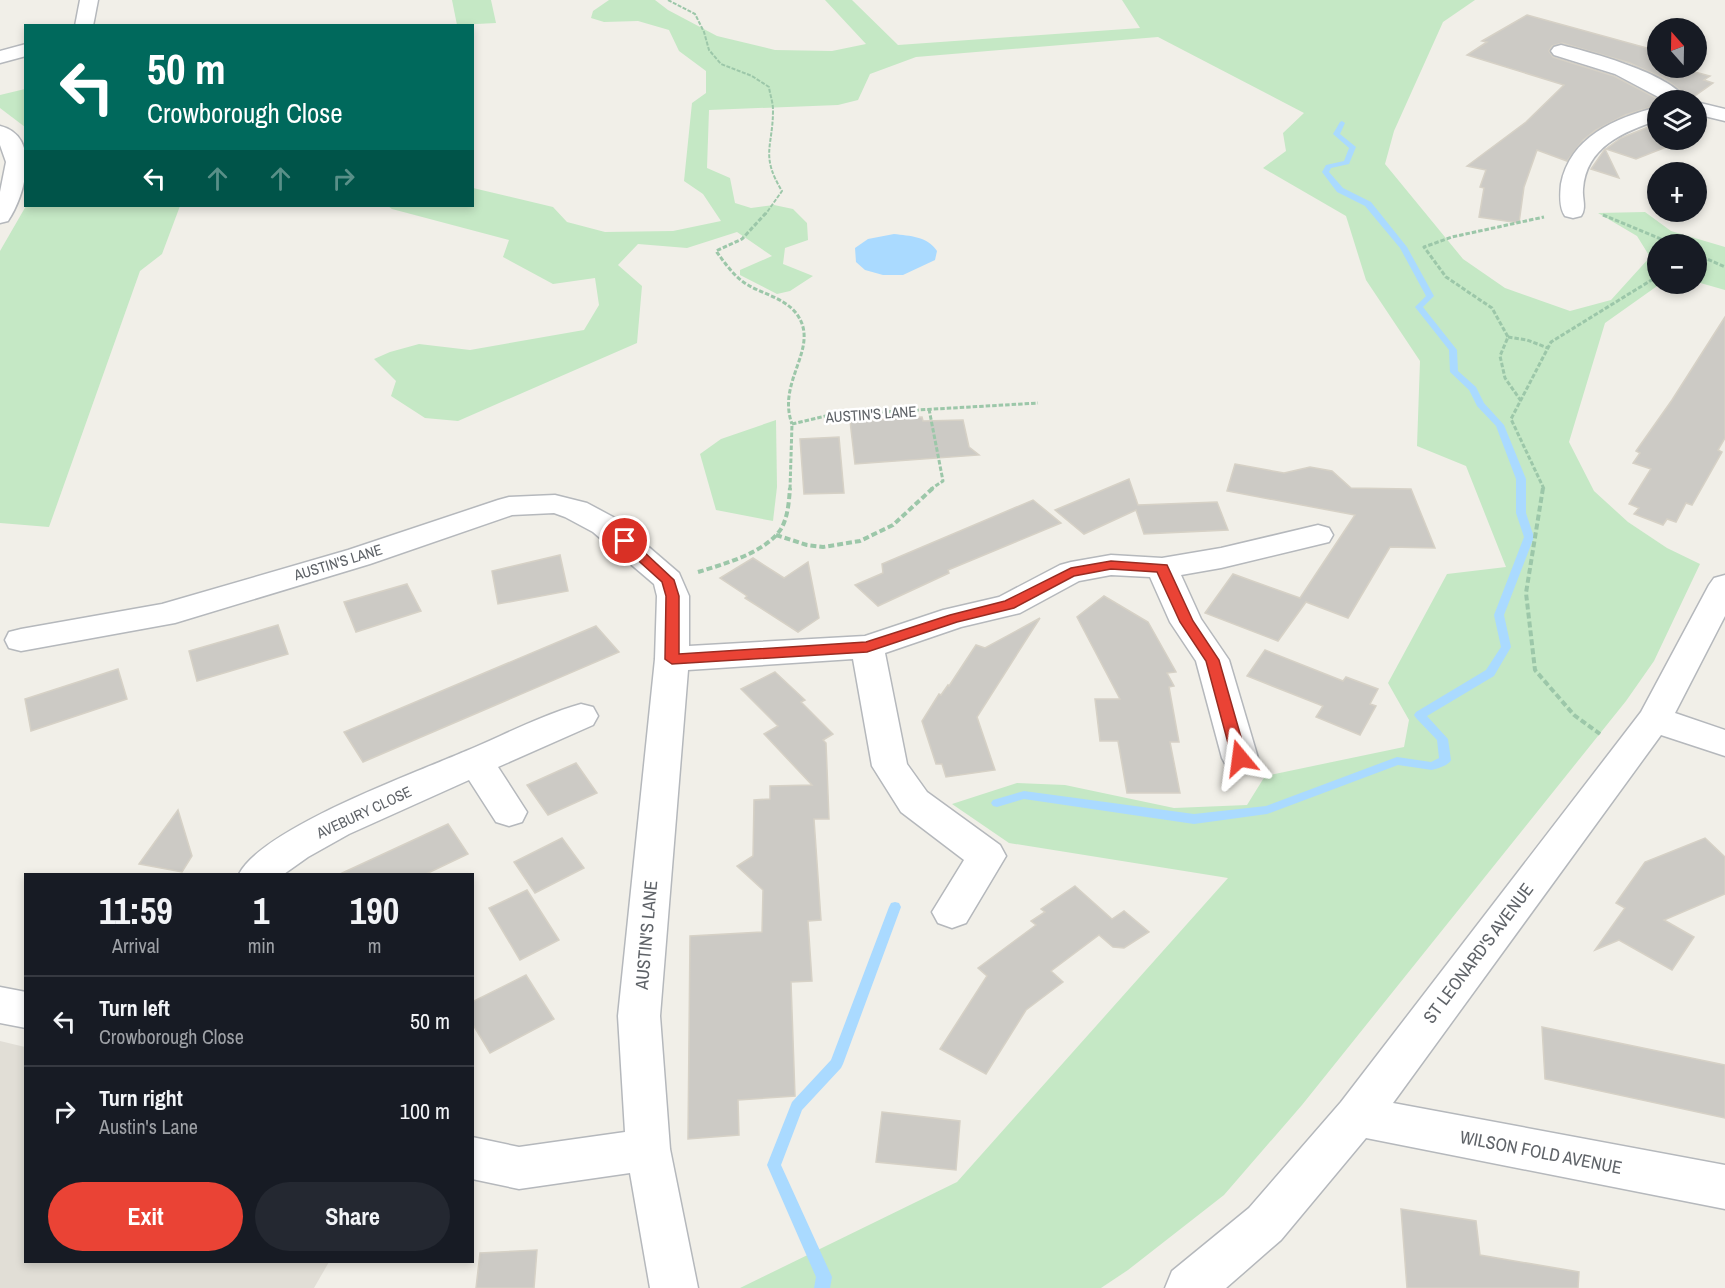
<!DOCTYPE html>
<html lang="en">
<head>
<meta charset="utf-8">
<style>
	body { margin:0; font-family:"Archivo Narrow",sans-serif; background:#242831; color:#f1f3f6; height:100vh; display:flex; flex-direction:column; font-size:22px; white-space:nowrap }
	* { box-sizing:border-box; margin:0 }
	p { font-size:20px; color:#9ea1a6 }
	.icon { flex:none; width:33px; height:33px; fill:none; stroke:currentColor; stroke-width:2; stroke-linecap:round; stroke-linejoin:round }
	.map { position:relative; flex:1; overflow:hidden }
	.side { position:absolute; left:24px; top:873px; width:450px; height:390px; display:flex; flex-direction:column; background:#171b24; border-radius:0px; box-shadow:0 3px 9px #0003 }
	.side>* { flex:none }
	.hud { position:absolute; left:24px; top:24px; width:450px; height:183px; border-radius:0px; box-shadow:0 3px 9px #0003; background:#00695c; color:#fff; overflow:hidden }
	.needle { width:39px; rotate:340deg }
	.fabs { position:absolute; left:1647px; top:18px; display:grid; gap:12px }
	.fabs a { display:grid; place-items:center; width:60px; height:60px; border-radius:50%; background:#171b24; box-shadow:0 3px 9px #0003; font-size:30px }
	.pin { position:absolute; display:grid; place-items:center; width:51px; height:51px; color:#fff; margin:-26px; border:3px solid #fff; border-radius:50%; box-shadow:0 2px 6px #0007 }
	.me { position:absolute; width:66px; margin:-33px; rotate:344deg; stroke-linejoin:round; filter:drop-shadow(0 0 4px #0008) }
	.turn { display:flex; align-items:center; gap:21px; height:126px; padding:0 24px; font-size:27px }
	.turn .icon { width:78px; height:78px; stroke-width:2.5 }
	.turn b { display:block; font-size:42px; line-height:51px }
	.lanes { display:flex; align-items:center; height:57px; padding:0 24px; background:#0003; justify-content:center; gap:30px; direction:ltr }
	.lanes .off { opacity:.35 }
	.eta { display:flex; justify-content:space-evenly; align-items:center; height:102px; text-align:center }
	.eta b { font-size:36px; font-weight:700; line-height:42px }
	.primary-button { display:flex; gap:12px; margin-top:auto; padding:12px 24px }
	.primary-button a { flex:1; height:69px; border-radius:36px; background:#ea4335; color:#fff; font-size:24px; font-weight:700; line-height:69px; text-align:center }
	.primary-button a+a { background:#242831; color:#f1f3f6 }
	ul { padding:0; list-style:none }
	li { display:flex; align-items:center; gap:18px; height:90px; padding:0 24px; border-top:2px solid #363941 }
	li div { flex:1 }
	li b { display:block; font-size:22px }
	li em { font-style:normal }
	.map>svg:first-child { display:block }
	.education { fill:#e1ded6 }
	.green { fill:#c5e8c5 }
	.water { fill:#aadaff }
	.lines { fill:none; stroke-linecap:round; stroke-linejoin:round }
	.stream { fill:#aadaff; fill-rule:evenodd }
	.building { fill:#cccac5; stroke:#d6d1c6; stroke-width:1.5 }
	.minor-casing { stroke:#b5b8bc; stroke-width:3 }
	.tertiary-casing { stroke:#b5b8bc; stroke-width:3 }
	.path-far2 { stroke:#9cc7a9; stroke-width:2; stroke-dasharray:4 1.5; stroke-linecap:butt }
	.path-far1 { stroke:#9cc7a9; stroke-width:3; stroke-dasharray:4.5 2; stroke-linecap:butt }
	.path { stroke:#9cc7a9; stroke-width:4; stroke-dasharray:6 3; stroke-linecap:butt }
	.minor { fill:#fff; fill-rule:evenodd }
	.tertiary { fill:#fff; fill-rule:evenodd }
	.route { fill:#ea4335; stroke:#982c22; stroke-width:1.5 }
	.labels { text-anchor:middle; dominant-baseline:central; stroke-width:5; stroke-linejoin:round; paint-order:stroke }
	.street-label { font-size:15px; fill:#5f6368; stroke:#fff }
	.near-street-label { font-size:18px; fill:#5f6368; stroke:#fff }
</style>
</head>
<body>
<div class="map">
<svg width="1725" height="1288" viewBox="0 0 1725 1288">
	<rect width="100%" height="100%" fill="#f1efe8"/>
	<path class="education" d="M0,1041l25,6 1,215h303l-15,26h-314z"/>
	<g class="green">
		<path d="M452,0h39l5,23 -39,2z"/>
		<path d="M609,0h46l13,10 49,26 58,14 57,1 34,-7 -41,-44h27l46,45 242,-17 -18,-28h353l-32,22 -49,109 -9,33 78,95 42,29 65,23 41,-11 39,-43 -13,-21 -39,-23 47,-1 26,19 54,16v43l-28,-8 -1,-38h-38v40h2l-55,39 -36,119 25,49 34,31 39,26 33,16 -46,97 -28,40 -324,404 -78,90 -96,75 -27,18h-361l217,-106 271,-304 -219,-35 -57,-39 65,-21 48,2 109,23 73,-3 18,-29 139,-29 5,-27 -21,-37 59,-109 59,-7 -40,-101 -49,-20 3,-85 -54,-81 -20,-64 -83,-48 23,-17 -3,-18 21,-20 -146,-76 -242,20 -46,17 -12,26 -20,5 -129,5 -2,58 23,10 5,25 16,5 23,-3 19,4 14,14 1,17 -23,8 -2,16 30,12 -23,15 -13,3 -37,-19v-5l32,-14 -35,-24 -50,16 -49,-4 -20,21 24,21 -5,57 -179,78 -33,-3 -34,-22 5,-15 -22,-22 16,-7 29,-8 51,6 114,-20 15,-25 -4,-27 -42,6 -50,-27 6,-17 -117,-31 -4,-3h84l1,-18 80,19 14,15 38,10 68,-1 48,-10 -18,-27 -19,-13 8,-78 14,-10v-22l-27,-20 -10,-21 -31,-9 -34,1 -13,-4 2,-7z"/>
		<path d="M25,89h1l-1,38 -25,-19v-13z"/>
		<path d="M26,206h154l-18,48 -22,17 -91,256 -49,-4v-272z"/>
		<path d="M776,420l1,67 -4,34 -57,-11 -16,-56 21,-15z"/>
	</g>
	<path class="water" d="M894,234c16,2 33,2 43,17l-2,9 -32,15h-20l-18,-5 -9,-8 -1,-14 13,-9z"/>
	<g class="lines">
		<g class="stream">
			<path d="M1342,121l3,2 -5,11 16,13 -7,17 -18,4 -2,4 14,16 28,14 36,45 27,49 -11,11 34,43 1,21 18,16 8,16 20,22 22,54v34l8,24 -30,78 7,32 -17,29 -67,40 21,23 3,21c-3,6 -13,8 -19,10l-34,-5 -131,49 -73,10 -170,-25 -27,8 -4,-1 -2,-3 2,-3 31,-9 170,23 72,-8 131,-49 34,5 8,-4 -2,-18 -21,-22 -2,-3 2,-3 70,-42 15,-23 -7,-32 30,-78 -8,-24v-34l-20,-53 -19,-20 -8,-16 -19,-18 -1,-22 -34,-43 11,-11 -26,-48 -35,-42 -28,-14 -15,-20 4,-7 18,-4 5,-13 -16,-14 7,-12z"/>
			<path d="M895,902l4,1 2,4 -58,157 -2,4 -39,42 -21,55 51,112 -2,11h-16l2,-11 -49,-112 25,-63 39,-42 58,-153 2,-4z"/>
		</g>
	</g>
	<g class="building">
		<path d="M1527,15l131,36v17h22l30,8 -6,4 9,3 -24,17 -10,-11 -14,-10 -35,-16 -68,-20 -10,3 -3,5 4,6 61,19 46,24h-2v5l-33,10 -29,15 -13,10 -16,21 -30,-11 -13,37 -5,36 -40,-6 5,-29 -4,-1 6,-17 -19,-4 59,-44 38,-37 -97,-30 20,-13 -5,-1z"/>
		<path d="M1658,123v17h26l-48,19 -30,-10 15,-11z"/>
		<path d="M1605,149l14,29 -28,-9z"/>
		<path d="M1725,317v121l-7,12 4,2 -30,53 -6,-2 -10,19 -9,-3 -4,6 -29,-11 5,-6 -10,-4 22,-35 -18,-6 7,-10 -4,-2 36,-51z"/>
		<path d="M922,417l1,4 40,-1 6,27 10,8 -124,9 -5,-43z"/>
		<path d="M839,437l5,56 -40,1 -4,-55z"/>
		<path d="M1235,464l49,9 26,-6 22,4 19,17 60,1 24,59 -45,-1 -42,71 -42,-16 -28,39 -73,-28 28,-39 67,24 55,-83 -128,-24z"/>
		<path d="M1129,479l9,26 79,-3 11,28 -84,4 -8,-24 -52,24 -29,-24z"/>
		<path d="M1033,500l28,23 -113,47 1,3 -71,33 -23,-21 28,-12 -1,-9z"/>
		<path d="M560,555l8,36 -70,13 -6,-33z"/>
		<path d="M753,558l31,20 24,-16 11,56 -21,14 -53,-34 2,-2 -27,-18z"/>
		<path d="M407,584l14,27 -65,21 -12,-30z"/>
		<path d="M1104,596l44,26 28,50 -9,1 7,13 -5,1 10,55h-9l10,51h-53l-9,-52h-18l-5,-42h25l-43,-82z"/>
		<path d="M1040,618l-63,99 18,53 -49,7 -4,-13h-6l-14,-43 17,-27 2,1 7,-10 1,1 27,-41 9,3z"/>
		<path d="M278,625l10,29 -91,27 -8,-30z"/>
		<path d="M596,626l23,26 -256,110 -19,-30z"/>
		<path d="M1265,650l78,31 3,-4 32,12 -8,15 6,2 -16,29 -44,-18 7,-11 -76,-30z"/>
		<path d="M118,669l9,30 -96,32 -6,-32z"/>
		<path d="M775,672l30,28 -4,2 32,32 -10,6 3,3 3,76h-15l7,101 -13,1 4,60 -21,1 4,114 -57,4 1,35 -51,4 2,-203 72,-4 1,-42 -26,-24 16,-10 1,-56 16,-1v-13l42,-1 -48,-51 14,-8 -37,-37z"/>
		<path d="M576,763l21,30 -49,22 -21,-30z"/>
		<path d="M178,810l14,46 -10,16 -43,-8z"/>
		<path d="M448,824l20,30 -42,20h-86z"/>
		<path d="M562,838l22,30 -49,25 -21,-31z"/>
		<path d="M1705,838l20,19v37l-61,26 30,17 -22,33 -53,-30 -24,10 30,-42 -9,-5 29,-41z"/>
		<path d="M1075,886l37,33 12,-8 25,21 -25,16 -11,-1 -14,-12 -48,36 12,11 -37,28 -40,64 -46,-25 47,-73 -9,-8 58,-43 -5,-4 14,-9 -4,-3z"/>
		<path d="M527,890l32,50 -39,20 -31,-52z"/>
		<path d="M526,975l28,44 -64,34 -18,-30v-21z"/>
		<path d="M1542,1027l183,38v53l-180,-39z"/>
		<path d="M882,1112l78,9 -4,49 -80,-8z"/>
		<path d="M1401,1209l75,12 4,34 99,17 -1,16h-171z"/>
		<path d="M537,1250l-3,38h-58l4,-35z"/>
	</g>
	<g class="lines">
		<defs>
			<g id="minor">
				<path d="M80,0h18l-5,26h-18z"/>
				<path d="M26,44v12l-26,7v-12z"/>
				<path d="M1561,45c32,8 107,28 126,55h-23l-49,-26 -61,-19 -3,-4 3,-4z"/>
				<path d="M1696,102l29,7v12l-29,-7z"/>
				<path d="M1658,107v13c-35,12 -72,27 -75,69 -1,9 4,19 -2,27l-8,2 -8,-2c-6,-8 -5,-22 -4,-32 9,-47 54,-66 97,-77z"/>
				<path d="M555,495l32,8 28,15 64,55 10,23v50l176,-10 78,-26 56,-13 61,-32 11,-3 40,-7 51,3 59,-10 97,-23 11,3 4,7 -4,7 -108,26 -40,7 20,44 28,41 29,98 -5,9 -13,4 -13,-4 -5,-9 -26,-97 -26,-39 -20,-45 -39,-2 -32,6 -59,32 -59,14 -76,26 22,111 20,28 73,53 6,11 -40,67 -14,5 -14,-5 -6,-11 32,-52 -63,-48 -29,-46 -19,-107 -165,11 -28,346 10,133 28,139h-48l-20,-115 -111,16 -47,-10v-42l47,10 106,-15 -7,-116 37,-357 2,-63 -3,-12 -61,-52 -28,-15 -11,-4 -42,2 -142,49 -195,59 -154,28 -12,-3 -4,-8 4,-8 12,-3 141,-25 186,-54 150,-50 11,-3z"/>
				<path d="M1725,575v41l-50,97 50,17v26l-64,-21 -268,368 332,62v44l-359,-71 -85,102 -55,48h-61l7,-17 77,-63 92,-106 300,-390 68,-127 5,-7z"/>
				<path d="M581,704l12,3 5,9 -5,9 -95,42 29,45 -5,10 -13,4 -13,-4 -27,-42 -120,54 -41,23 -24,17h-45c24,-46 176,-101 227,-123 38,-16 76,-36 115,-47z"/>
				<path d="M0,987l26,5v36l-26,-5z"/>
			</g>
			<path id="tertiary" d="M0,126c42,10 25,70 8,95l-8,2v-31l6,-30 -6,-17z"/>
		</defs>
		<use href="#minor" class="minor-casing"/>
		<use href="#tertiary" class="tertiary-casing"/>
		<path class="path-far2" d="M668,0l27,14 9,18 5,18 12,14 31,12 17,11c1,8 4,15 4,23 0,37 -13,45 9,81l-17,24"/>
		<g class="path-far1">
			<path d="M766,213l-24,26 -26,12c9,12 18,26 32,34 15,9 36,13 48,28 26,34 -20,67 -4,111"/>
			<path d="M1603,215l70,29"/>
			<path d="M1696,254l29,13"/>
			<path d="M1508,337l19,3 21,8"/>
			<path d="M1521,401l-16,-23 -5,-22 8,-19 -16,-29 -46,-31 -22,-30 28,-10 92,-20"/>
			<path d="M929,409l14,72 -12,8"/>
			<path d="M790,489l2,-65 38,-9 208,-12"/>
			<path d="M1544,489l-33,-70 40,-77 107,-66"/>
		</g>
		<g class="path">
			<path d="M1543,488l-17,105 9,77 39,45 26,19"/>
			<path d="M776,535l31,10 16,2 37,-6 33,-16 40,-37"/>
			<path d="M698,572c26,-8 67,-19 83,-43 7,-12 8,-28 9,-41"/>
		</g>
		<use href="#minor" class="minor"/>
		<use href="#tertiary" class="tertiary"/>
	</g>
	<path class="route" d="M625,537l4,1 45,42 5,16v58l187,-12 84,-27 55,-14 66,-33 40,-7 56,4 26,56 26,39 28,98 -2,4h-10l-3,-4 -26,-97 -26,-39 -23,-50 -46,-3 -37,7 -60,32 -57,14 -90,30 -195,12 -7,-5 1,-63 -4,-14 -42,-38 -1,-3 1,-3z"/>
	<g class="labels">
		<g class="street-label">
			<text transform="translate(871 414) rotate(-4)">AUSTIN'S LANE</text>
			<text transform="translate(338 562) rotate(-17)">AUSTIN'S LANE</text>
			<text transform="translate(364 812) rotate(-25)">AVEBURY CLOSE</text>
		</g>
		<g class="near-street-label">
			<text transform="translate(646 935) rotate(-85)">AUSTIN'S LANE</text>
			<text transform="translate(1478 953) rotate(-53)">ST LEONARD'S AVENUE</text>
			<text transform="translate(1541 1152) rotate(11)">WILSON FOLD AVENUE</text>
		</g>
	</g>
</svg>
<div class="fabs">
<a><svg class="needle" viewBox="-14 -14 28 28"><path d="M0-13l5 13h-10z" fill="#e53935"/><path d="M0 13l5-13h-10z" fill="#9ea1a6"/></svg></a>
<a><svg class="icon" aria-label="layers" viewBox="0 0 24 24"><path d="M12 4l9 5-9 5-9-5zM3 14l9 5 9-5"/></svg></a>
<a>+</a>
<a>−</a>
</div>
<div class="pin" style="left:625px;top:541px;background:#d93025"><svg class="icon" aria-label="arrive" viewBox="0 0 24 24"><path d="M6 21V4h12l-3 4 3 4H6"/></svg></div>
<svg class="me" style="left:1240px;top:758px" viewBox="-20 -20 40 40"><path d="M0-17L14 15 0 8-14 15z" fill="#ea4335" stroke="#fff" stroke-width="4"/></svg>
<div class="hud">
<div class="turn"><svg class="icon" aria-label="left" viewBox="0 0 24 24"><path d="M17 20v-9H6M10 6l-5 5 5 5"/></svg><div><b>50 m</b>Crowborough Close</div></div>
<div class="lanes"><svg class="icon" aria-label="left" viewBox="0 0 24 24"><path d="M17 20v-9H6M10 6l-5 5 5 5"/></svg><svg class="icon off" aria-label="ahead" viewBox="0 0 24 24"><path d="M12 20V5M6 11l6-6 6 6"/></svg><svg class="icon off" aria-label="ahead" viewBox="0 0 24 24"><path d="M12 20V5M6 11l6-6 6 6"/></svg><svg class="icon off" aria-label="right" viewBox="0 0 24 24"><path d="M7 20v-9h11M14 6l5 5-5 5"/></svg></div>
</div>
<section class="side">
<div class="eta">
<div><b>11:59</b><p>Arrival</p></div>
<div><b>1</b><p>min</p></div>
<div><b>190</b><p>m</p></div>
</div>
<ul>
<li><svg class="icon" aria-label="left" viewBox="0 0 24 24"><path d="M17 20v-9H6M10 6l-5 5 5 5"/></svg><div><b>Turn left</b><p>Crowborough Close</p></div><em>50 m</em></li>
<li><svg class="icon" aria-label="right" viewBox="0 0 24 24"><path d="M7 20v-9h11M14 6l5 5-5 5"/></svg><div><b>Turn right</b><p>Austin's Lane</p></div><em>100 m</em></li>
</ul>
<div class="primary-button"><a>Exit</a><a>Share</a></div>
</section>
</div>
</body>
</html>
